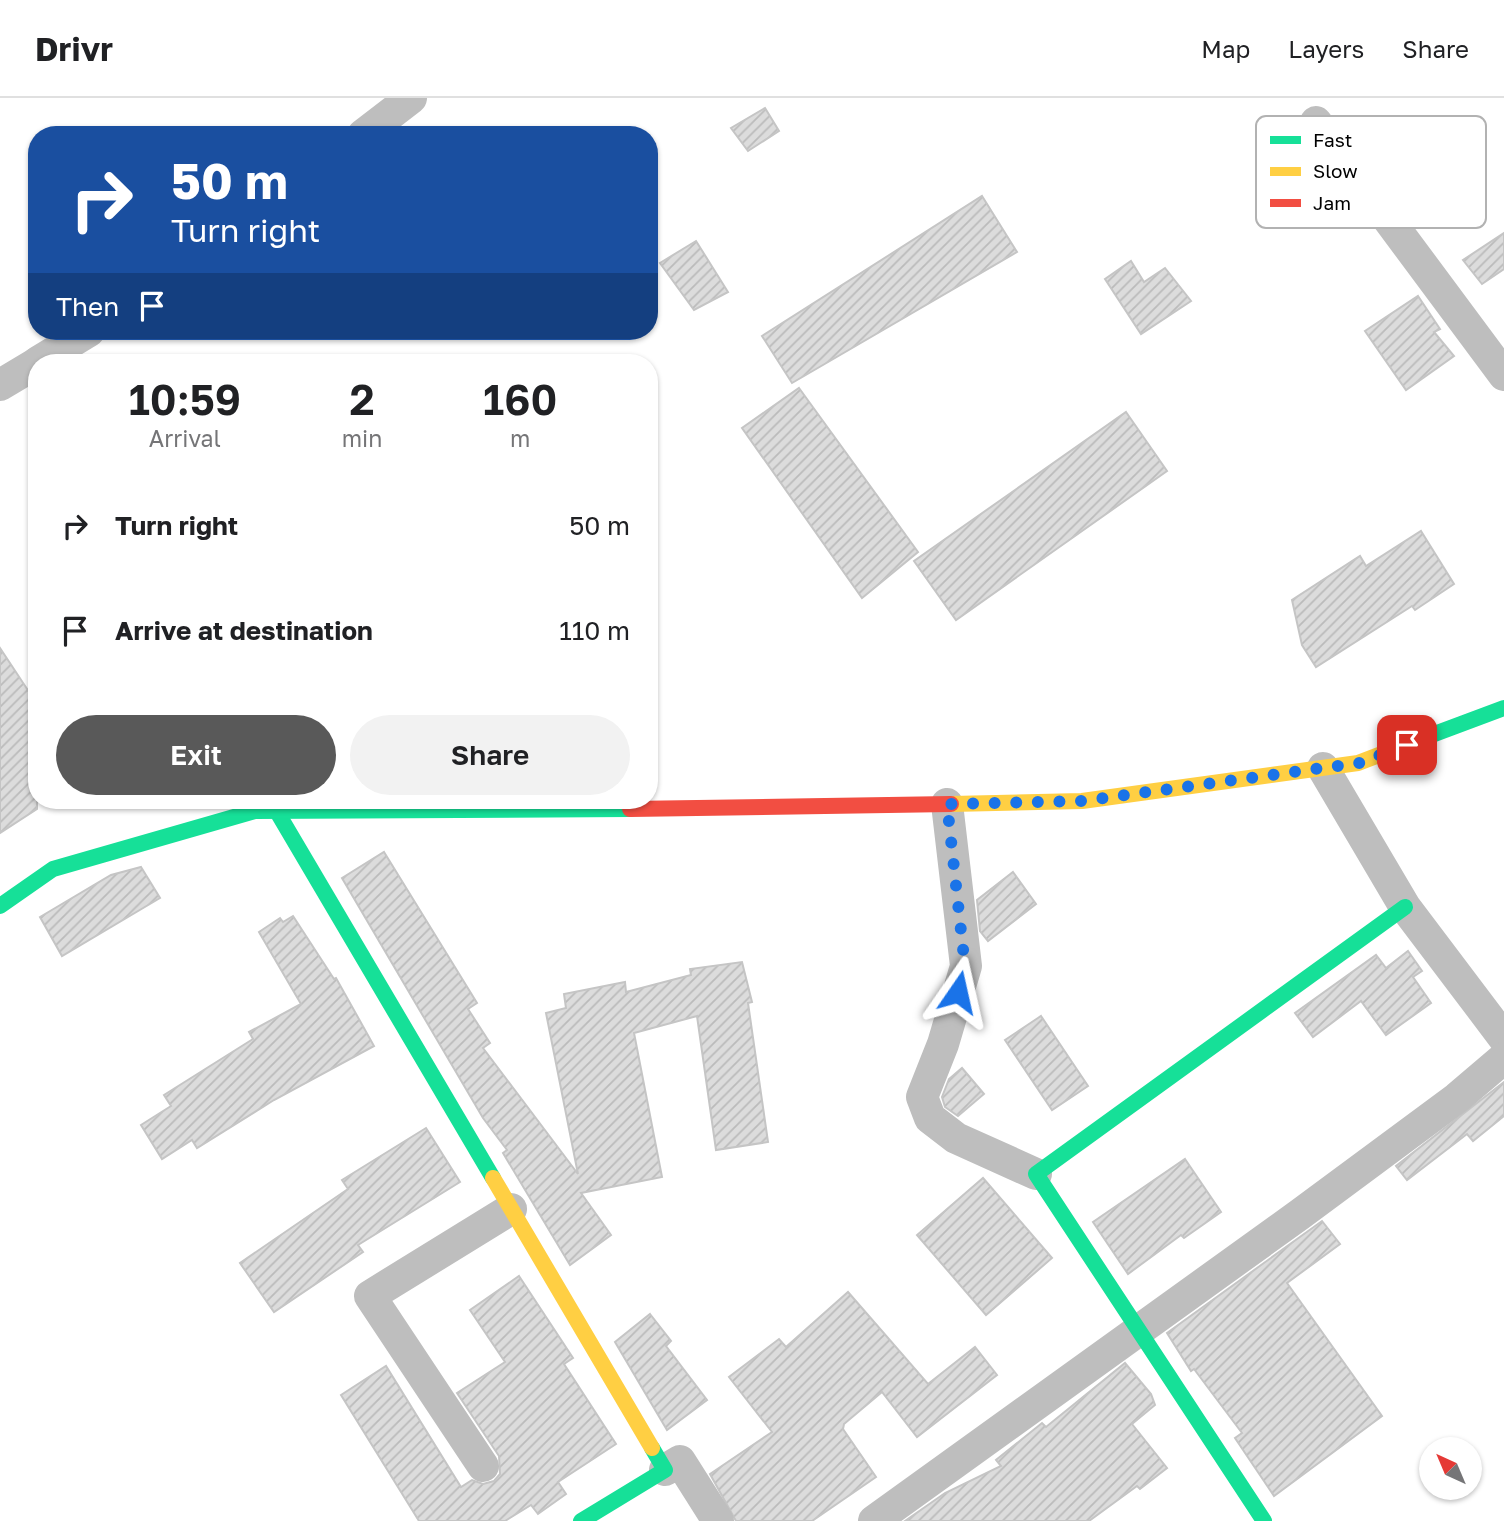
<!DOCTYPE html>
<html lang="en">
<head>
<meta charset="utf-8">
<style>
	body { margin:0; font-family:"Golos Text",sans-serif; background:#f2f2f2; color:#202124; height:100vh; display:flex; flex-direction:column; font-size:26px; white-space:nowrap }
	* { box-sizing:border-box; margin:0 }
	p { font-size:23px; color:#757577 }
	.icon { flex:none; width:38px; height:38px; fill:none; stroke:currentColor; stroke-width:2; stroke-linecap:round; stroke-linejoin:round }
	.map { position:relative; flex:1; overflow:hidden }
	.details { position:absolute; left:28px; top:256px; width:630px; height:455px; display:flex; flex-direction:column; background:#fff; border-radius:28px; box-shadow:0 2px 5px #0004 }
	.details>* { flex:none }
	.banner { position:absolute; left:28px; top:28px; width:630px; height:214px; border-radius:28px; box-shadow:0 2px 5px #0004; background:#1a4fa0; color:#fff; overflow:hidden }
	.needle { width:46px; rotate:316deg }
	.controls { position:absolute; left:1419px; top:1339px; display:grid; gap:14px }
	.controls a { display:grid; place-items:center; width:63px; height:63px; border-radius:50%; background:#fff; box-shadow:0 2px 5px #0004; font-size:35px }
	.pin { position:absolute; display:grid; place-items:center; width:60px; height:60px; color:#fff; margin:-30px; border-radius:14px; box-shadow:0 4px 10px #0006 }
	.me { position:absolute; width:77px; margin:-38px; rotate:11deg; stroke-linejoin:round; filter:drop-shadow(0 0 5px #0008) }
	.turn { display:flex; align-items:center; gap:24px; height:147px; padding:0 28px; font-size:32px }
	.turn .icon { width:91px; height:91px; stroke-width:2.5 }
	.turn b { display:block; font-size:49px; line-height:60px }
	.then { display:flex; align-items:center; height:66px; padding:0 28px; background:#0003; gap:14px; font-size:26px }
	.eta { display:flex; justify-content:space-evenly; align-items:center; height:119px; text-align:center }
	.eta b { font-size:42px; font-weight:600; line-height:49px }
	.button { display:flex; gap:14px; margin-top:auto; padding:14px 28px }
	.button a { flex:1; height:80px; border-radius:42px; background:#595959; color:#fff; font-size:28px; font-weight:600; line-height:80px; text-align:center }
	.button a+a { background:#f2f2f2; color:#202124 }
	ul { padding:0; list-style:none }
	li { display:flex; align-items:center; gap:21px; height:105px; padding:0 28px }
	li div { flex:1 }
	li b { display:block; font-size:26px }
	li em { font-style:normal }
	header { display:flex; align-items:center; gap:42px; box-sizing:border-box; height:98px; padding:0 35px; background:#fff; border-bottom:2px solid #e0e0e0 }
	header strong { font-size:33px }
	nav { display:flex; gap:38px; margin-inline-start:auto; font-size:24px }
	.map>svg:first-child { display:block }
	.building { fill:url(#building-hatch); stroke:#c5c5c5; stroke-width:2 }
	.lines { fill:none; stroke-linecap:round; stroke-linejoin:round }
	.street { stroke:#bebebe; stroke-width:32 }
	.fast { stroke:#16e098; stroke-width:16 }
	.slow { stroke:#ffcf43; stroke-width:16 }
	.jam { stroke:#f24e42; stroke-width:16 }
	.route { stroke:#1a73e8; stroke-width:12; stroke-dasharray:0 21.6 }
	.key { fill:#fff; stroke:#b2b2b2; stroke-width:2 }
	.key-label { font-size:19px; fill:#000 }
</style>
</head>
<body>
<header>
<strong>Drivr</strong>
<nav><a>Map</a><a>Layers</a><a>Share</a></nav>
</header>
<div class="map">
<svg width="1504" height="1423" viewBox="0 0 1504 1423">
	<defs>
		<pattern id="building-hatch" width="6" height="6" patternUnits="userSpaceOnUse" patternTransform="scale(1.75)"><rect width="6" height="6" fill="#dcdcdc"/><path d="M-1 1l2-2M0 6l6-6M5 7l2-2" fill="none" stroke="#bbb"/></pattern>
	</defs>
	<rect width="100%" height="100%" fill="#fff"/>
	<g class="building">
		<path d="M765,10l14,23 -31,20 -17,-23z"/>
		<path d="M982,98l35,56 -225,131 -30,-47z"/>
		<path d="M1504,135v36l-22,15 -19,-24z"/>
		<path d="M696,143l32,51 -34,18 -34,-47z"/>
		<path d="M1131,163l13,21 21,-14 26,33 -50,33 -36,-55z"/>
		<path d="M1418,198l22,33 -6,3 20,24 -48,34 -41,-59z"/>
		<path d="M799,290l119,164 -56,46 -120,-170z"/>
		<path d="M1126,314l41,59 -211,149 -42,-59z"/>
		<path d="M1421,433l33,53 -39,26 -3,-4 -96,61 -14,-22 -10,-45 68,-44 6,10z"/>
		<path d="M0,550l37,56v105l-37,24z"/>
		<path d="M384,754l93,151 -9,6 22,34 -7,5 95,126 -32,-161 20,-5 -2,-14 61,-12 1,10 65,-17 -1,-6 52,-7 10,40 -4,1 20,139 -52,8 -19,-134 -63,17 28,144 -81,16 30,42 -41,30 -67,-112 4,-3 -24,-32 -141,-240z"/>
		<path d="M141,769l19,31 -98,58 -22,-39 71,-42z"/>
		<path d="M1013,774l23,32 -48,37 -8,-10 -3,-31z"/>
		<path d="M293,818l41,63 2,-1 38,68 -100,54 -77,48 -5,-8 -30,19 -21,-34 30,-19 -7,-11 89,-56 -4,-7 52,-28 -42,-72 21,-14 3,4z"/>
		<path d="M1408,853l14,20 -9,6 18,26 -45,32 -25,-34 -48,36 -18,-24 81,-58 10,13z"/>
		<path d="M1041,918l47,70 -36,24 -47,-70z"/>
		<path d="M962,970l22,26 -26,22 -13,-9 -3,-10 7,-18z"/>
		<path d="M1504,984v34l-31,25 -6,-7 -60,46 -11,-14z"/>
		<path d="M426,1030l34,54 -102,63 5,7 -89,60 -34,-49 108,-74 -6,-9z"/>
		<path d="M1185,1061l36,53 -37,26 -3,-3 -53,39 -35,-52z"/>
		<path d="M983,1080l69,80 -66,57 -69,-80z"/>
		<path d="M1322,1123l18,23 -53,39 95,133 -108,80 -39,-58 7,-5 -48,-64 -3,2 -24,-38z"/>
		<path d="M519,1178l54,82 -9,6 52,80 -58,38 8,12 -28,20 -7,-9 -26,16h-86l-78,-126 45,-29 75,121 11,-7 11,4 11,-3 6,-7 -1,-18 -42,-63 48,-31 -35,-52z"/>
		<path d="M848,1194l80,92 47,-37 22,28 -80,62 -35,-45 -38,32 -1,5 33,48 -64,44h-76l-26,-47 62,-42 -43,-55 50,-38 7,8z"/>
		<path d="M650,1216l21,27 -5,5 41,54 -40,30 -52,-88z"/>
		<path d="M1125,1265l26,31 4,11 -23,19 35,44 -27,21 -3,-3 -48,35h-184l40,-28 56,-27 -5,-6 46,-37 4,4z"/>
	</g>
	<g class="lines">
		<g class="street">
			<path d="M1316,24l188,253"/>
			<path d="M363,37l48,-37"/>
			<path d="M38,264l51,-31"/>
			<path d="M0,287l37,-22"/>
			<path d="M1323,670l82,139 99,131"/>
			<path d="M947,706l19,162 -23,78 -21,53 8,21 26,20 80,36"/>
			<path d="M483,1368l-113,-170 141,-87"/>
			<path d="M665,1372l15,-9 38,60"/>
			<path d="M874,1423l425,-306 158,-117 47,-40"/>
		</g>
		<g class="fast">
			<path d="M1413,644l91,-34"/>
			<path d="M276,712l217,368"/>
			<path d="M0,808l53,-37 202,-58 375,-2"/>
			<path d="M581,1423l84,-51 -13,-22"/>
			<path d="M1264,1423l-228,-347 369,-267"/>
		</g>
		<g class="slow">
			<path d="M951,706l131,-3 276,-38 55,-21"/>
			<path d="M493,1080l159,270"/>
		</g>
		<path class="jam" d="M630,711l321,-5"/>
	</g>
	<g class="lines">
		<path class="route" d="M958,894l7,-25 -18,-163 135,-3 277,-38 48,-18"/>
	</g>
	<rect x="1256" y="18" width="230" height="112" rx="10" class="key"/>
	<rect x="1270" y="38" width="31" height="8" fill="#16e098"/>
	<rect x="1270" y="69" width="31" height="9" fill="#ffcf43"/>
	<rect x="1270" y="101" width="31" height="8" fill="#f24e42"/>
	<g class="key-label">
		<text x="1313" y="49">Fast</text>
		<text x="1313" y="80">Slow</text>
		<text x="1313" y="112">Jam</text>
	</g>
</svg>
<div class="controls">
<a><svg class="needle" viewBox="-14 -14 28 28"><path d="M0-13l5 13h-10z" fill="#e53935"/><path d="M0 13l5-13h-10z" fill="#757577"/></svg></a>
</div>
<div class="pin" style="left:1407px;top:647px;background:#d93025"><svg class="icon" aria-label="arrive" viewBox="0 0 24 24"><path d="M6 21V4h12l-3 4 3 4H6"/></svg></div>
<svg class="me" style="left:958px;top:894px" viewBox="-20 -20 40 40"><path d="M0-17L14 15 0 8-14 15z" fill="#1a73e8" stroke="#fff" stroke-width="4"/></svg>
<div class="banner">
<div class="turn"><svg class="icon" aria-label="right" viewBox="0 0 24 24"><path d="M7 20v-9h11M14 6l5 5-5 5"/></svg><div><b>50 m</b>Turn right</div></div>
<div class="then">Then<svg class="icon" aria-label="arrive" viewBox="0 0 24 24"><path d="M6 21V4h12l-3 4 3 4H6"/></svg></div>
</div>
<section class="details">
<div class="eta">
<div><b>10:59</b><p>Arrival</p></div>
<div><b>2</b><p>min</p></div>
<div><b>160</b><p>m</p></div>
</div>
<ul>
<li><svg class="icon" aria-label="right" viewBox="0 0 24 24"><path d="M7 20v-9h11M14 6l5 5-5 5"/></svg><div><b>Turn right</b></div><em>50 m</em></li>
<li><svg class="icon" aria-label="arrive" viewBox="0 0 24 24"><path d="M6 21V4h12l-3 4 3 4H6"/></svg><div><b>Arrive at destination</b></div><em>110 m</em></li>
</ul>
<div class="button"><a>Exit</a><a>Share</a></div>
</section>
</div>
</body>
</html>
